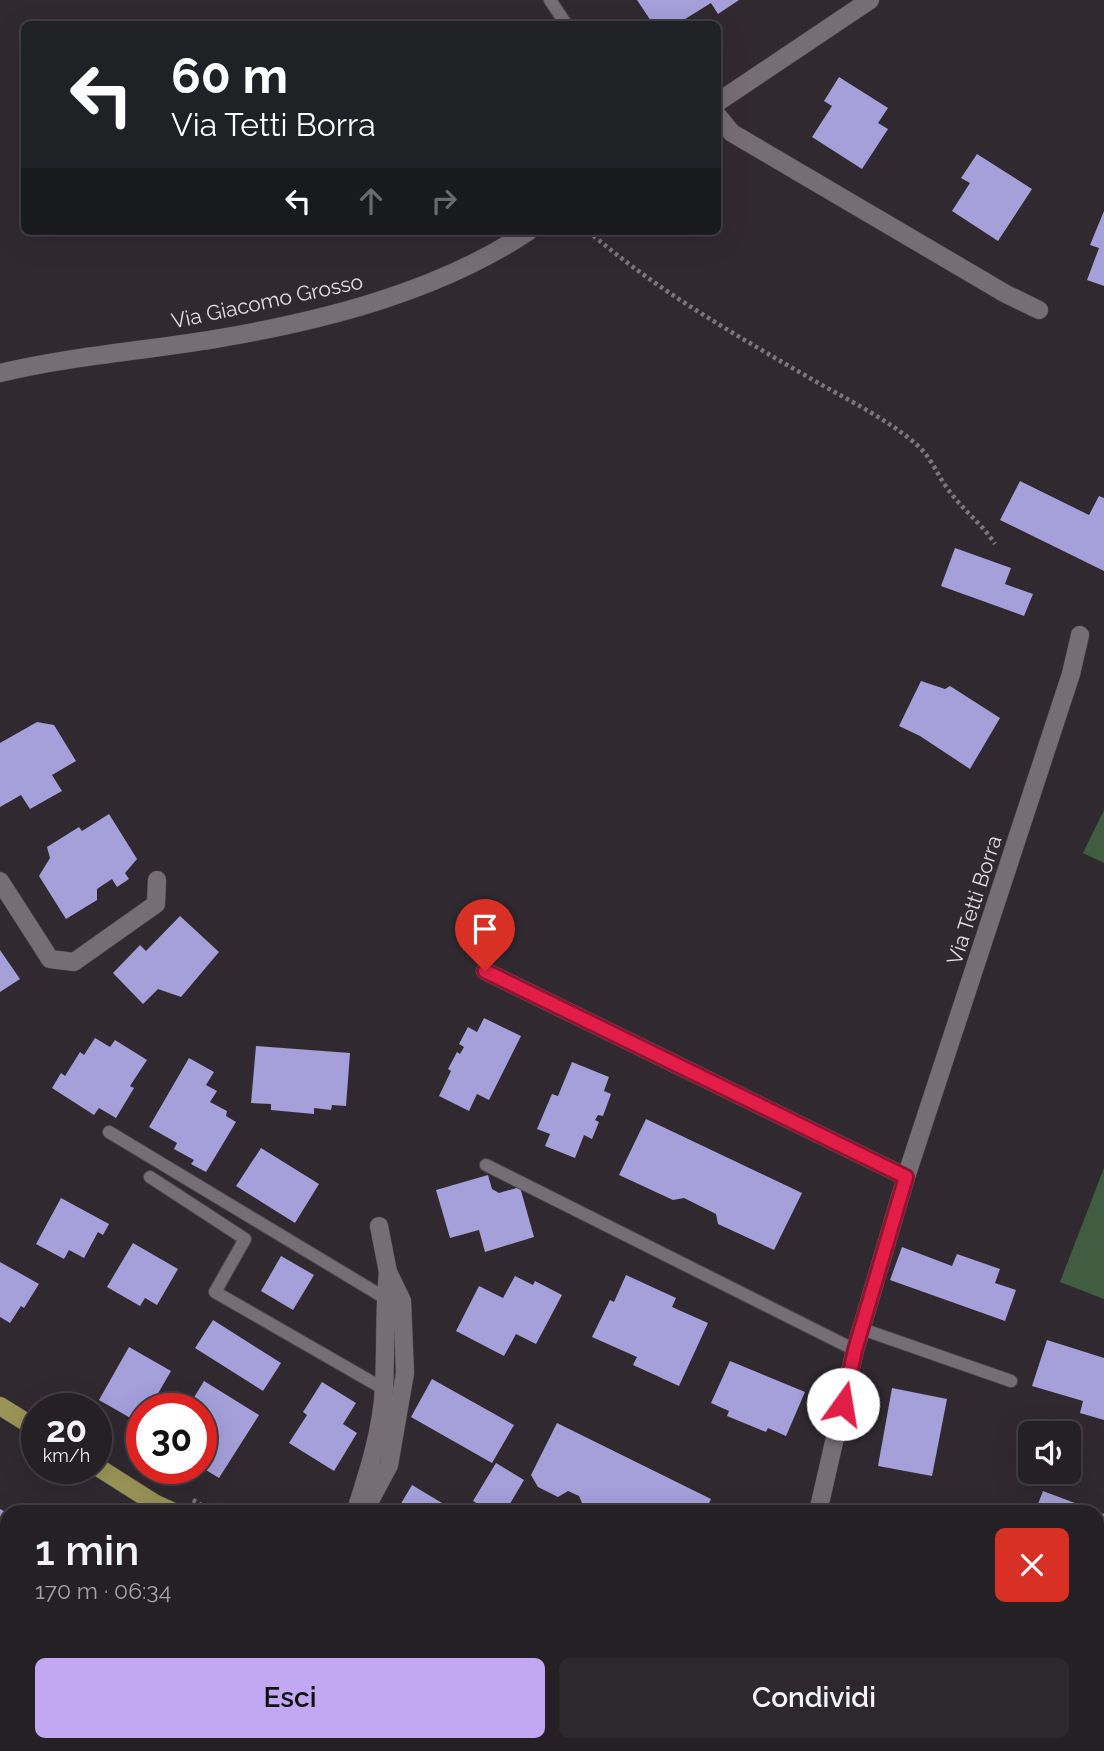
<!DOCTYPE html>
<html lang="it">
<head>
<meta charset="utf-8">
<style>
	body { margin:0; font-family:Raleway,sans-serif; background:#2c282c; color:#f1f3f6; height:100vh; display:flex; flex-direction:column; font-size:26px; white-space:nowrap }
	* { box-sizing:border-box; margin:0 }
	p { font-size:23px; color:#a3a3a6 }
	.icon { flex:none; width:38px; height:38px; fill:none; stroke:currentColor; stroke-width:2; stroke-linecap:round; stroke-linejoin:round }
	.map { position:relative; flex:1; overflow:hidden }
	.panel { position:absolute; left:0px; top:1505px; width:1104px; height:247px; display:flex; flex-direction:column; background:#242024; border-radius:21px 21px 0 0; box-shadow:0 7px 28px #0002,0 0 0 2px #413e41 }
	.panel>* { flex:none }
	.top-card { position:absolute; left:21px; top:21px; width:700px; height:214px; border-radius:10px; box-shadow:0 7px 28px #0002,0 0 0 2px #413e41; background:#202124; color:#fff; overflow:hidden }
	.buttons { position:absolute; left:1018px; top:1421px; display:grid; gap:14px }
	.buttons a { display:grid; place-items:center; width:63px; height:63px; border-radius:10px; background:#242024; box-shadow:0 7px 28px #0002,0 0 0 2px #413e41; font-size:35px }
	.speed { position:absolute; left:21px; top:1393px; display:flex; gap:14px; font-size:35px; font-weight:700; text-align:center }
	.speed>* { display:grid; place-content:center; width:91px; height:91px; border-radius:50%; background:#242024; box-shadow:0 7px 28px #0002,0 0 0 2px #413e41; line-height:1 }
	.speed small { font-size:18px; font-weight:400 }
	.speed .limit { border:10px solid #d22; background:#fff; color:#111 }
	.pin { position:absolute; display:grid; place-items:center; width:60px; height:60px; color:#fff; margin:-72px -30px; border-radius:50% 50% 50% 0; rotate:-45deg; box-shadow:0 0 7px #0007 }
	.pin .icon { rotate:45deg }
	.me { position:absolute; width:77px; margin:-38px; rotate:13deg; stroke-linejoin:round; filter:drop-shadow(0 0 5px #0008) }
	.turn { display:flex; align-items:center; gap:24px; height:147px; padding:0 35px; font-size:32px }
	.turn .icon { width:91px; height:91px; stroke-width:2.5 }
	.turn b { display:block; font-size:49px; line-height:60px }
	.lanes { display:flex; align-items:center; height:66px; padding:0 35px; background:#0003; justify-content:center; gap:35px; direction:ltr }
	.lanes .off { opacity:.35 }
	.round { display:grid; place-items:center; flex:none; width:74px; height:74px; border-radius:10px; background:#2c282c }
	.overview { display:flex; align-items:center; justify-content:space-between; height:119px; padding:0 35px }
	h1 { font-size:42px; font-weight:600; line-height:52px }
	.button { display:flex; gap:14px; margin-top:auto; padding:14px 35px }
	.button a { flex:1; height:80px; border-radius:10px; background:#c2a7f2; color:#111; font-size:28px; font-weight:600; line-height:80px; text-align:center }
	.button a+a { background:#2c282c; color:#f1f3f6 }
	.map>svg:first-child { display:block }
	.built { fill:#3c323c }
	.green { fill:#415d41 }
	.building { fill:#a59fda }
	.lines { fill:none; stroke-linecap:round; stroke-linejoin:round }
	.service-casing { stroke:#4d484c; stroke-width:14 }
	.minor-casing { stroke:#4d484c; stroke-width:19 }
	.primary-casing { stroke:#4d484c; stroke-width:19 }
	.path { stroke:#7b767a; stroke-width:4.5; stroke-dasharray:3.5 3.5; stroke-linecap:butt }
	.service { stroke:#756f75; stroke-width:12 }
	.minor { stroke:#756f75; stroke-width:18 }
	.primary { stroke:#9b9457; stroke-width:18 }
	.route-casing { stroke:#92132f; stroke-width:18 }
	.route { stroke:#e11d48; stroke-width:12 }
	.labels { text-anchor:middle; dominant-baseline:central; stroke-width:7; stroke-linejoin:round; paint-order:stroke }
	.street-label { font-size:21px; fill:#e2dee1; stroke:#302a30 }
</style>
</head>
<body>
<div class="map">
<svg width="1104" height="1751" viewBox="0 0 1104 1751">
	<rect width="100%" height="100%" fill="#302a30"/>
	<path class="built" d="M46,1745h356l-4,6h-356z"/>
	<g class="green">
		<path d="M1104,810v53l-21,-10z"/>
		<path d="M1104,1168v131l-44,-17z"/>
		<path d="M1104,1654v97h-34l2,-6h25v-78z"/>
	</g>
	<g class="building">
		<path d="M637,0h102l-21,14 -7,-11 -34,21h-24z"/>
		<path d="M839,77l49,31 -10,15 10,6 -26,40 -50,-32 20,-31 -8,-5z"/>
		<path d="M977,154l55,35 -34,52 -46,-30 18,-28 -9,-5z"/>
		<path d="M1104,211v75l-17,-6 12,-32 -9,-3z"/>
		<path d="M1020,481l69,34 10,-19 5,2v73l-104,-51z"/>
		<path d="M955,548l56,20 -6,16 28,10 -9,22 -83,-30z"/>
		<path d="M921,681l24,8 5,-3 50,32 -30,51 -50,-33 -21,-10z"/>
		<path d="M37,722l17,3 22,36 -24,14 10,16 -32,18 -9,-14 -21,12v-64z"/>
		<path d="M109,814l28,45 -12,14 4,6 -12,8 -5,-8 -15,10v11l-31,19 -27,-43 11,-18 -3,-11 32,-20 3,4z"/>
		<path d="M180,916l39,36 -38,45 -23,-8 -15,15 -30,-31 27,-28 6,6z"/>
		<path d="M0,950l20,29 -20,13z"/>
		<path d="M484,1018l37,18 -32,64 -12,-6 -8,17 -30,-15 12,-25 -3,-2 9,-17 3,2 4,-7 -5,-3 9,-17 9,5z"/>
		<path d="M95,1038l15,9 5,-7 32,20 -17,26 4,2 -18,30 -17,-10 -5,7 -42,-27 9,-15 4,3 15,-24 4,3z"/>
		<path d="M256,1046l94,7 -4,53 -14,-1 -1,5 -17,-2v6l-43,-4v-6l-20,-1z"/>
		<path d="M189,1058l25,14 -8,13 11,6 -7,11 17,9 -1,5 10,6 -30,50 -15,-8 3,-4 -20,-11 3,-6 -28,-16z"/>
		<path d="M572,1062l37,15 -5,14 7,3 -8,22 -5,-1 -3,5 4,2 -7,17 -8,-4 -9,23 -30,-12 5,-12 -13,-5 15,-35 6,2z"/>
		<path d="M646,1119l156,74 -28,57 -56,-26 -2,-10 -32,-16 -11,2 -54,-25z"/>
		<path d="M261,1148l58,36 -24,39 -59,-37z"/>
		<path d="M488,1175l4,14 7,4 21,-6 14,50 -49,15 -6,-22 -29,8 -14,-48z"/>
		<path d="M61,1198l48,26 -6,11 -5,-3 -14,26 -15,-8 -5,9 -28,-15z"/>
		<path d="M133,1243l45,26 -21,36 -12,-7 -5,8 -33,-19z"/>
		<path d="M902,1247l50,19 5,-12 43,15 -5,14 21,7 -11,31 -115,-41z"/>
		<path d="M281,1256l33,19 -21,35 -32,-19z"/>
		<path d="M0,1262l39,22 -15,24 -3,-2 -11,17 -10,-6z"/>
		<path d="M626,1275l50,23 -4,9 36,16 -29,63 -46,-21 4,-8 -45,-20 18,-37 4,2z"/>
		<path d="M515,1276l18,9 2,-4 27,14 -26,49 -20,-10 -12,22 -48,-25 23,-45 24,12z"/>
		<path d="M213,1320l68,43 -18,28 -68,-43z"/>
		<path d="M1047,1340l57,18v62l-24,-7 3,-12 -51,-15z"/>
		<path d="M129,1347l42,24 -22,38h-7l-1,15 -42,-24z"/>
		<path d="M730,1361l75,31 -19,44 -18,-8 -2,4 -39,-16 2,-5 -18,-8z"/>
		<path d="M432,1379l82,46 -22,38 -81,-46z"/>
		<path d="M204,1381l55,34 -40,63 -18,-11v-58h-14z"/>
		<path d="M322,1382l34,21 -13,21 14,9 -23,38 -45,-28 18,-28 -4,-3z"/>
		<path d="M892,1388l55,11 -15,77 -54,-10z"/>
		<path d="M557,1423l154,76 -6,13h-113l-8,-4 -5,-12 -11,-5 -10,6 -20,-10 -7,-12z"/>
		<path d="M496,1463l28,17 -19,32h-26l3,-6 -9,-5z"/>
		<path d="M412,1485l45,27h-61z"/>
		<path d="M1043,1491l61,23 -1,53 -6,-2v-53h-62z"/>
		<path d="M0,1509l7,4v14l-7,11z"/>
		<path d="M0,1637l7,5v103h27l-4,6h-30z"/>
		<path d="M72,1745h13l10,6h-27z"/>
		<path d="M795,1745h79l-2,6h-68l-10,-3z"/>
		<path d="M962,1745l17,5v1h-19z"/>
	</g>
	<g class="lines">
		<defs>
			<g id="service">
				<path d="M550,0l16,24"/>
				<path d="M109,1132l276,166"/>
				<path d="M486,1165l369,185"/>
				<path d="M150,1177l95,62 -30,53 169,97"/>
				<path d="M862,1329l149,52"/>
				<path d="M107,1745l10,6"/>
				<path d="M55,1751l4,-6"/>
				<path d="M384,1751l4,-6"/>
			</g>
			<g id="minor">
				<path d="M718,102l152,-102"/>
				<path d="M718,116l14,17 274,161 33,16"/>
				<path d="M0,373c71,-17 143,-22 215,-34 107,-18 223,-47 314,-108"/>
				<path d="M0,881l50,78 24,3 82,-58 1,-24"/>
				<path d="M485,971l421,206"/>
				<path d="M356,1510c13,-40 26,-81 28,-123 2,-38 0,-77 4,-115"/>
				<path d="M364,1512l25,-47 16,-92 -3,-72 -14,-29 -9,-46"/>
				<path d="M818,1512l37,-162 51,-173 165,-503 9,-39"/>
				<path d="M748,1751l2,-6"/>
			</g>
			<g id="primary">
				<path d="M0,1406l37,23"/>
				<path d="M96,1466l60,38 18,8"/>
				<path d="M553,1745l10,6"/>
			</g>
		</defs>
		<use href="#service" class="service-casing"/>
		<use href="#minor" class="minor-casing"/>
		<use href="#primary" class="primary-casing"/>
		<g class="path">
			<path d="M588,231c67,58 144,102 220,146 34,20 80,42 109,68 15,13 21,32 33,47 14,19 32,32 45,52"/>
			<path d="M193,1500l20,12"/>
			<path d="M641,1745l10,6"/>
		</g>
		<use href="#service" class="service"/>
		<use href="#minor" class="minor"/>
		<use href="#primary" class="primary"/>
	</g>
	<g class="lines">
		<defs>
			<path id="route" d="M485,971l421,206 -51,173 -12,54"/>
		</defs>
		<use href="#route" class="route-casing"/>
		<use href="#route" class="route"/>
	</g>
	<g class="labels">
		<g class="street-label">
			<text transform="translate(267 301) rotate(-12)">Via Giacomo Grosso</text>
			<text transform="translate(974 900) rotate(-72)">Via Tetti Borra</text>
		</g>
	</g>
</svg>
<div class="buttons">
<a><svg class="icon" aria-label="sound" viewBox="0 0 24 24"><path d="M4 9h4l5-4v14l-5-4H4zM17 9q2 3 0 6"/></svg></a>
</div>
<div class="speed"><div>20<small>km/h</small></div><div class="limit">30</div></div>
<div class="pin" style="left:485px;top:971px;background:#d93025"><svg class="icon" aria-label="arrive" viewBox="0 0 24 24"><path d="M6 21V4h12l-3 4 3 4H6"/></svg></div>
<svg class="me" style="left:843px;top:1404px" viewBox="-20 -20 40 40"><circle r="19" fill="#fff"/><path d="M0-13L10 11 0 6-10 11z" fill="#e11d48"/></svg>
<div class="top-card">
<div class="turn"><svg class="icon" aria-label="left" viewBox="0 0 24 24"><path d="M17 20v-9H6M10 6l-5 5 5 5"/></svg><div><b>60 m</b>Via Tetti Borra</div></div>
<div class="lanes"><svg class="icon" aria-label="left" viewBox="0 0 24 24"><path d="M17 20v-9H6M10 6l-5 5 5 5"/></svg><svg class="icon off" aria-label="ahead" viewBox="0 0 24 24"><path d="M12 20V5M6 11l6-6 6 6"/></svg><svg class="icon off" aria-label="right" viewBox="0 0 24 24"><path d="M7 20v-9h11M14 6l5 5-5 5"/></svg></div>
</div>
<section class="panel">
<div class="overview"><div><h1>1 min</h1><p>170 m · 06:34</p></div><a class="round" style="background:#d93025;color:#fff"><svg class="icon" aria-label="close" viewBox="0 0 24 24"><path d="M6 6l12 12M18 6L6 18"/></svg></a></div>
<div class="button"><a>Esci</a><a>Condividi</a></div>
</section>
</div>
</body>
</html>
